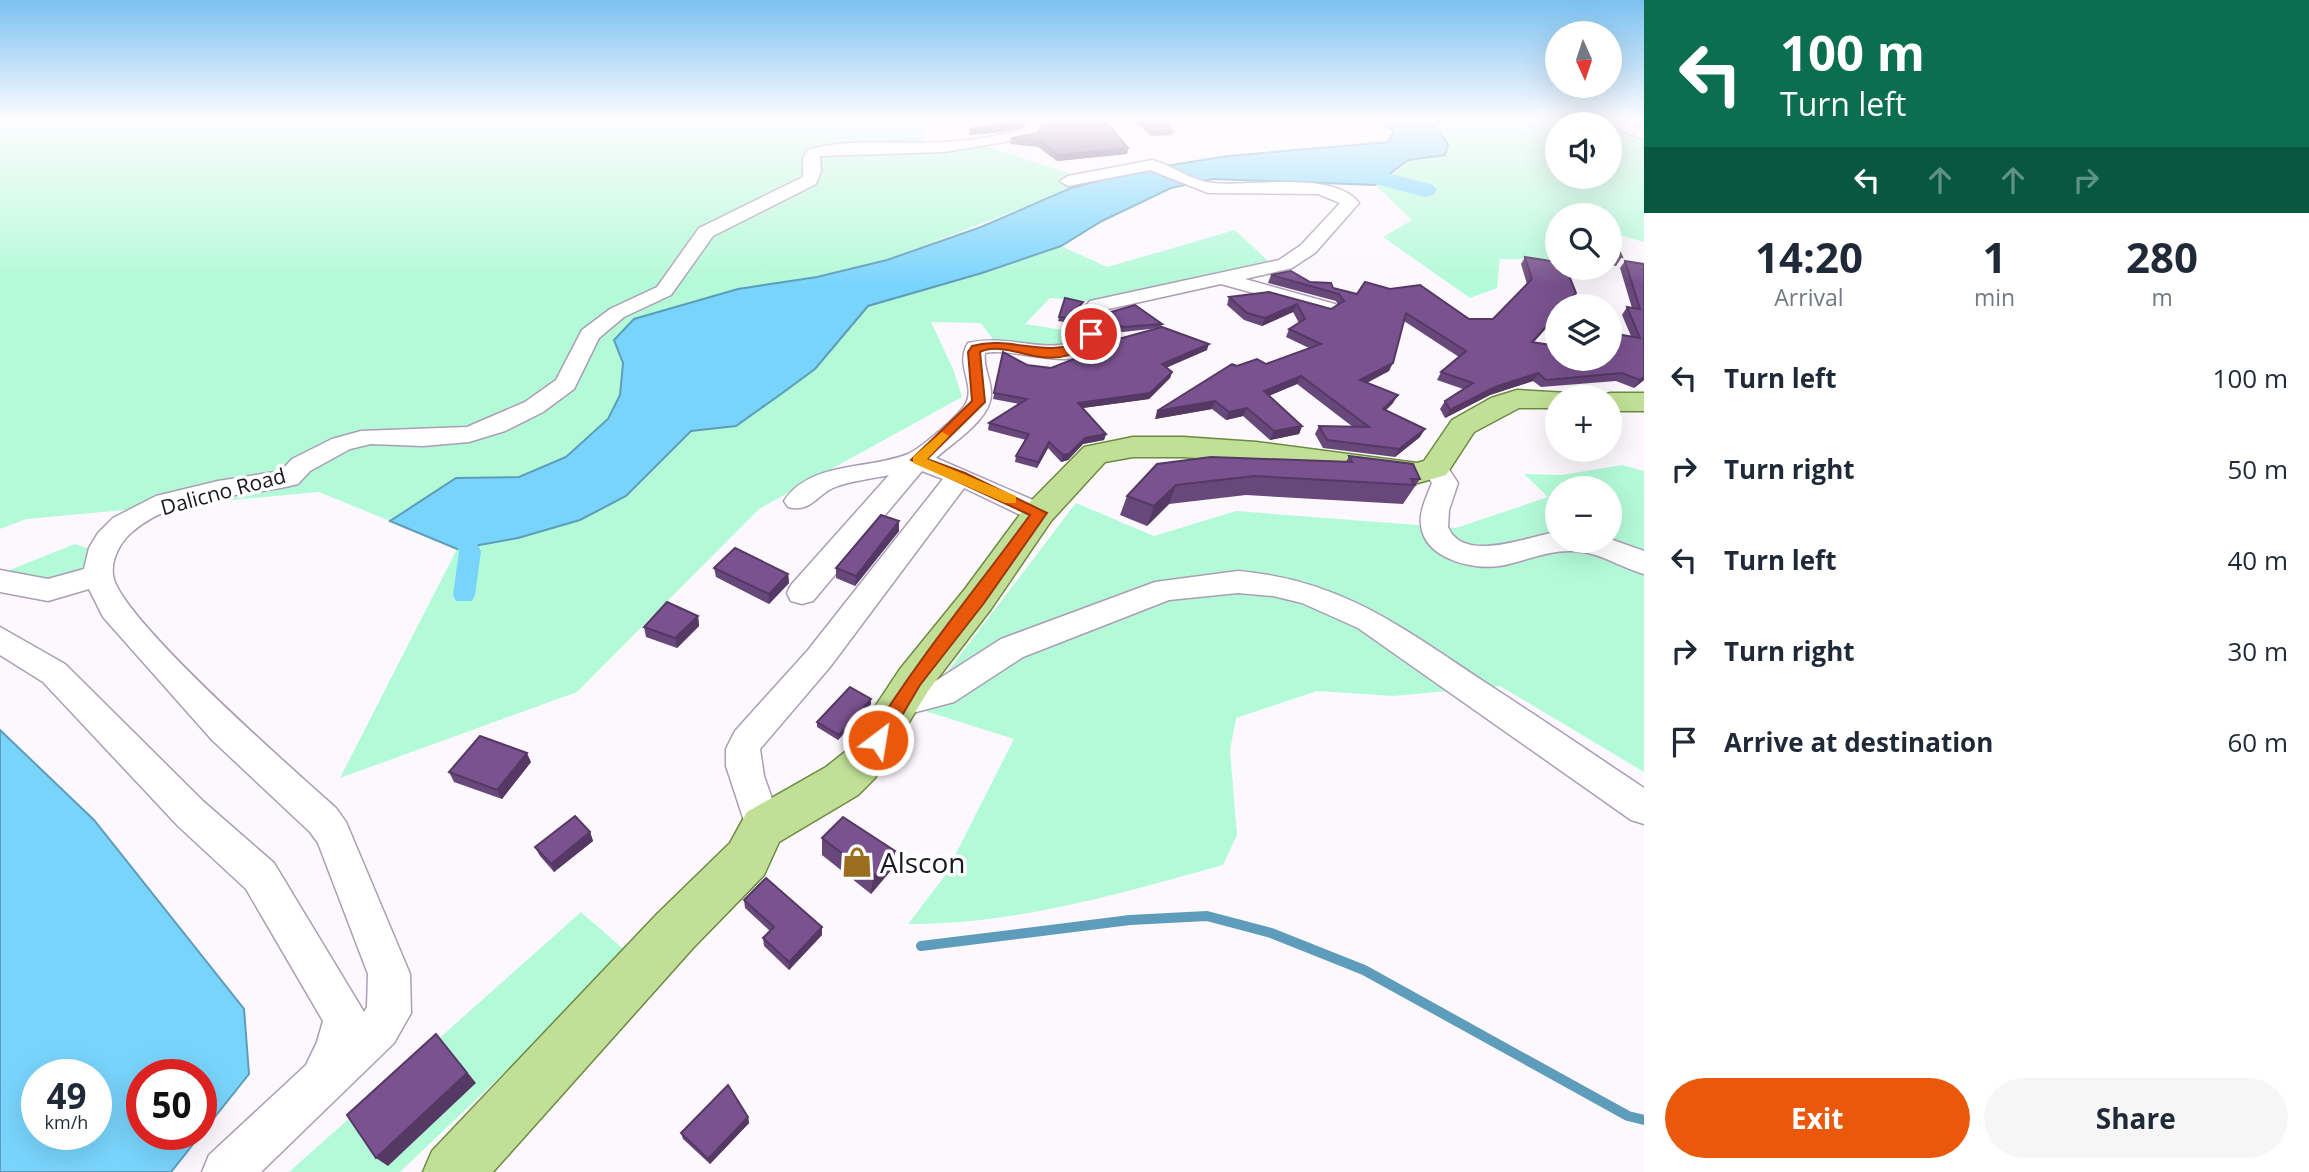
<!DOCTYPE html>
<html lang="en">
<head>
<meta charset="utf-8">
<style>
	body { margin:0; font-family:"Open Sans",sans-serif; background:#f6f6f7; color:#1f2937; height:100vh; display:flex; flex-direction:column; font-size:26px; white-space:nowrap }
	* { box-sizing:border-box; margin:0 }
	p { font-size:23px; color:#747a83 }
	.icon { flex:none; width:38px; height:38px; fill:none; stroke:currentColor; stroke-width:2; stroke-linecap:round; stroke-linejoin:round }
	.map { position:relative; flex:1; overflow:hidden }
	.sheet { display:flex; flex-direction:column; background:#fff; width:665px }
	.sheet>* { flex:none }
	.hud { background:#0b6e4f; color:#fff; overflow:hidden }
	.needle { width:46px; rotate:177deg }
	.fabs { position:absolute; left:1545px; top:21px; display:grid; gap:14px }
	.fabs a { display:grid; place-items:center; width:77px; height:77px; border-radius:50%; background:#fff; box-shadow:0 7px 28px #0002; font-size:35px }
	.speed { position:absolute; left:21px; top:1059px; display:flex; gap:14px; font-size:35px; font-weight:700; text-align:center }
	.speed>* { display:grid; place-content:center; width:91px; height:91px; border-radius:50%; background:#fff; box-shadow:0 7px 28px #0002; line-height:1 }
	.speed small { font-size:18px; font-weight:400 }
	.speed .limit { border:10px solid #d22; background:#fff; color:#111 }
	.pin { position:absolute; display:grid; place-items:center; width:60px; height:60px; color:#fff; margin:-30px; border:4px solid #fff; border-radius:50%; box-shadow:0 2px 7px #0007 }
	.me { position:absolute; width:77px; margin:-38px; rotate:31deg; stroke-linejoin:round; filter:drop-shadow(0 0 5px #0008) }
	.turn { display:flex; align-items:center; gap:24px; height:147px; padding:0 21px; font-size:32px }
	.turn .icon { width:91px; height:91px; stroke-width:2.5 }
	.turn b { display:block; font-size:49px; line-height:60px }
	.lanes { display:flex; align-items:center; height:66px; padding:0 21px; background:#0003; justify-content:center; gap:35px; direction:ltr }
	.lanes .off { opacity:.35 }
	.eta { display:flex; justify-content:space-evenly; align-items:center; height:119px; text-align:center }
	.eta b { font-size:42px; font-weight:700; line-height:49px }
	.primary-button { display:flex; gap:14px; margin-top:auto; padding:14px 21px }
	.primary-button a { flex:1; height:80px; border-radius:42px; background:#ea580c; color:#fff; font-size:28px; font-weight:700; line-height:80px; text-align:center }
	.primary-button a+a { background:#f6f6f7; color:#1f2937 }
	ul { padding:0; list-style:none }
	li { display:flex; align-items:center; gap:21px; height:91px; padding:0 21px }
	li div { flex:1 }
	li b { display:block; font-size:26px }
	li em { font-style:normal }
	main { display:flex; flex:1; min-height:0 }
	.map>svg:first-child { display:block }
	.green { fill:#b3fad8; fill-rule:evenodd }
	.water { fill:#79d4fc; stroke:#5d9cba; stroke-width:2; fill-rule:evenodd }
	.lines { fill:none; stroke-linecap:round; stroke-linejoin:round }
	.stream { stroke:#5d9cba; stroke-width:10 }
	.canal { fill:#79d4fc; fill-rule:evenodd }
	.river { fill:#79d4fc; fill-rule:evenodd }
	.minor-casing { stroke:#ac9db5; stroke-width:3 }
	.major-casing { stroke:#6c8b40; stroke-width:3 }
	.minor { fill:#fff; fill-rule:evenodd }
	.major { fill:#c1df96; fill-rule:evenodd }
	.wall { fill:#68477b }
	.shaded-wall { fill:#553964 }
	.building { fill:#79528f; stroke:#553964; stroke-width:2 }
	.route { fill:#ea580c; stroke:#983908; stroke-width:2 }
	.slow { fill:#f59e0b }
	.labels { text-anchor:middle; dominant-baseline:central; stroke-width:7; stroke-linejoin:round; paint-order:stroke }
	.far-street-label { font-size:21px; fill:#1d1821; stroke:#fff }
	.near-poi-label { font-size:28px; fill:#1d1821; stroke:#fff; text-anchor:start }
</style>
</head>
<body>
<main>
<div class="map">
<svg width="1644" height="1172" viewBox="0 0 1644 1172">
	<rect width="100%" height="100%" fill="#fcf8fe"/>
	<g class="green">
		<path d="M0,121h927l-8,29 68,-4 105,35 -205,79 -70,17 -79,12 -104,30 -20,21 9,23 -3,32 -12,24 -42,38 -47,20 -63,1 -66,43 -71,-29 -292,27 -27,10z"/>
		<path d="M1427,121h181l-5,1 4,2h-49v53h52v-52l34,14v103l-34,-10v-17h-52l-1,8 -8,-1 6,37h-55l-3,29 -27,10 -87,-61 29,-17 -37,-35 20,-12 46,-43z"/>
		<path d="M1235,230l46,43 -156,31 -75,-6 -25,26 90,14 -53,18 -67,-14 -14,-19 -50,-1 22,47 9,28 -203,112 -182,183 -237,86 117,-229 61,-11 62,-18 46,-24 65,-65 45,-5 79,-57 53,-63 114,-33 79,-27 46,21z"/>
		<path d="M1622,465l22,6v301l-144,-86 -106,10 -77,-5 -81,27 -6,33 7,84 -14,30c-101,28 -209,60 -315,59l36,-47 70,-138 -95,-30 157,-206 78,33 82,-25 220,17 92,-31 -24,-23 38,1zM1558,488h52v53h-52z"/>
		<path d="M75,544l18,6 -7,18 -21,14 -63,-9z"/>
		<path d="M581,912l48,42 -229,218h-111z"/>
	</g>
	<g class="water">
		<path d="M1381,121c32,0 51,-8 67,24l-3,10 -37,5 -33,25 -162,-6 -42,9 -69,33 -41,25 -79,27 -114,33 -53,63 -34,25 -45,32 -45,5 -65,65 -46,24 -62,18 -61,11 -67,-28 66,-43 63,-1 47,-20 42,-38 12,-24 3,-32 -9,-23 20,-21 104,-30 79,-12 70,-17 94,-33 90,-39 62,-17 95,-15 160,-14 6,-11z"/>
		<path d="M0,730l94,90 150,189 5,65 -78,98h-171zM37,1074h59v60h-59zM142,1074h59v60h-59z"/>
	</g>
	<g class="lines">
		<path class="stream" d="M921,946l209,-26 77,-4 64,17 93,37 264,146 16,4"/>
		<path class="canal" d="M455,514l7,2 19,35 -6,44 -3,6h-16l-3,-6 6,-44 -15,-30z"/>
		<path class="river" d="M1333,159l100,26 4,5 -4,5 -8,2 -100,-26 -3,-5 3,-5z"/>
		<defs>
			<g id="minor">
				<path d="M1031,121h16l-13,16 -90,15 -124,4 1,15 -5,13 -103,52 -42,59 -47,22 -25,21 -25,51 -31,23 -38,19 -36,11 -46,4 -52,-2 -21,5 -40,22 -12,13c-53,14 -123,9 -167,49 -11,10 -20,26 -18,42 4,41 185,199 223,233l10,14 64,152 1,39 -17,30 -133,129h-59l7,-17 97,-90 11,-23 6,-21 -77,-132 -68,-63 -135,-144 -43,-27v-28l65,37 139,138 70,61 90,149 3,-5 1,-33 -50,-131 -8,-11 -98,-92 -109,-123 -14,-28 -41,12 -48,-9v-22l48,9 36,-10 5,-21 9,-15 15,-15 43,-22 62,-15 63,-10 11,-12 40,-20 29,-8 106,-4 58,-25 31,-22 26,-50 28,-21 47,-22 42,-59 104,-51v-19l5,-8c43,-13 91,-5 135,-8 28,-1 54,-6 81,-12z"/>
				<path d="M1624,122l20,7v10l-25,-9 -3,-3z"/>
				<path d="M1152,160c20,5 40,21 61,23 38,4 121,-13 146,20l-44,50 -23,15 -47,11 90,25 3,4 -10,6 -107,-30 -117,26 -4,5 2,27c-24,35 -84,4 -117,11 -2,14 5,24 6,38 3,27 -38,51 -55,67l113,49 4,6 -4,6 -10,3 -10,-3 -65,-31 -134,179 -70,82 4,27 18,51 -6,12 -13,5 -13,-5 -24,-73v-17l9,-18 73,-81 135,-171 -21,-8 -109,130 -11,3 -11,-3 -4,-8 4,-8 98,-110c-18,4 -40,6 -56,13 -17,8 -23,25 -45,19l-4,-6c26,-40 85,-31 124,-47 12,-5 49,-37 57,-49 12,-19 -11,-41 3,-62 42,-10 77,13 112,-4l-2,-25 12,-13 189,-41 22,-15 39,-42 -22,-9 -110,-1 -58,-23 -82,16 -8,-5 8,-5z"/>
				<path d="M1435,460l9,2 14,21 -9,27 -1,17c16,38 82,8 110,5v9l52,-2 34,12v23c-25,-7 -44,-22 -71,-23 -27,-1 -49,11 -74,15 -28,4 -75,-8 -78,-41 -2,-14 6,-29 11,-42l-10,-15 4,-6z"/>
				<path d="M1238,571c103,9 162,55 245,110 54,35 107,71 161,107v36l-13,-4 -273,-192 -56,-25 -29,-7 -35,-3 -69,7 -146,57 -69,45 -53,14 -12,-4 -5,-10 5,-10 45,-10 67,-43 154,-57z"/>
			</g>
			<g id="major">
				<path d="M1517,390l51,3 4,4h-14v11h-39l-45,24 -28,43 -28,8 -162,-21 -73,-5h-50l-28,5 -54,59 -60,88 -63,82 -53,87 -17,17 -79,47 -15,33 -71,73 -200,224h-70l9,-21 225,-237 73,-71 17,-31 79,-45 19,-15 55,-83 65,-80 62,-84 57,-58 49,-10h50l73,5 161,21 7,-2 28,-41 39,-22z"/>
				<path d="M1610,393h34v18h-34v-14h-11z"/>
			</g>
		</defs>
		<use href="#minor" class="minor-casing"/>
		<use href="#major" class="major-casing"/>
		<use href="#minor" class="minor"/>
		<use href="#major" class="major"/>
	</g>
	<g class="wall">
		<path d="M1135,121h30l8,10 -1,4 -21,1z"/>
		<path d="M1011,138l117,10 -1,6 -70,7 -19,-14 -28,-3z"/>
		<path d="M1610,232l12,25 -6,9 -6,-1z"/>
		<path d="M1525,257l51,36 -5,8 -13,5v9l-24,27 76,17 21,-23 -9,-21 5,-8 5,1 -12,-40 5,-7 19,3v116l-10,8 -18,-7 -75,6 -8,-6 -43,14 -45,23 -5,-9 5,-8 18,-12 -26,-9 4,-8 18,-15 -55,-36 -15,50 -22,12 26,20 -7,7 34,27 -25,20 -72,-9 -8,-14 4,-8 34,1 -56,-43 -28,12 33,30 -3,8 -29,6 -27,-24 -17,4 -14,-11 -57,10 82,-53 29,-2 43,-16 -23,-11 3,-8 10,-6 -6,-11 -31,14 -18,-6 -17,-15 2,-8 40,-5 62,17 7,-4 -2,-4 -68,-18 3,-8 39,7 47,12 112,25h24l34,-35 -6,-20z"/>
		<path d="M1065,298l17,8 -5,7 -1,11 -18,-3z"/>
		<path d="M1104,314l58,10 -1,4 46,22 -41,18 6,4 -2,6 -21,21 -67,9 24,26 -2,6 -21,4 -15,16 -7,2 -13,-14 -11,20 -22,-6 1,-6 10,-16 -38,-10 1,-7 30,-19 -26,-5 10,-47 24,13 24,3 52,-20 1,-5 55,-15 -36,4 -19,-4 -1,-10z"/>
		<path d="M1349,456l71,23 -17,25 -157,-9 -77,9 -22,22 -27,-11 7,-19 30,-32 189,-2z"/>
		<path d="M899,521v10l-44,55 -19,-8v-10z"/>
		<path d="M714,568l74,6 1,9 -20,21 -53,-27z"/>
		<path d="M698,616l1,10 -22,22 -31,-11 -2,-10z"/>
		<path d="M871,704l-33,36 -21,-13v-5z"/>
		<path d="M531,762l-29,37 -48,-17 -5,-10z"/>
		<path d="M590,832l3,9 -39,31 -14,-16 -5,-9z"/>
		<path d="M822,838l73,13 -2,17 -22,26 -49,-39z"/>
		<path d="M744,900l78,35 -33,35 -25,-24 -1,-8 7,-7 -25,-23z"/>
		<path d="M748,1117l1,6 -39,41 -27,-25 -2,-6z"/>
	</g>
	<g class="shaded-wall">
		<path d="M1026,121v3l-3,4 -20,4 -34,3 1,-6z"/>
		<path d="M1128,148l-1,6 -70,7 1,-6z"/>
		<path d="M1297,304l-4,8 -31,14 3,-8z"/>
		<path d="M1558,313v2l-31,34 5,-7z"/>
		<path d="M1209,344l-2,6 -47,20 2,-6z"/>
		<path d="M1393,363l-4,8 -33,17 4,-8z"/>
		<path d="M1172,372l-2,6 -21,21 -73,10 2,-6z"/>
		<path d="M1538,373l-5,8 -43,14 -45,23 5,-8 45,-23z"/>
		<path d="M1301,376l-4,8 -36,15 3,-8z"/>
		<path d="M1644,377v3l-10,8 6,-8z"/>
		<path d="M1398,395l-5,8 -14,14 4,-8z"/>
		<path d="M1215,401l-3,8 -57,10 2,-8z"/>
		<path d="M1247,408l-4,8 -17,4 3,-8z"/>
		<path d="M1302,426l-3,8 -29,6 4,-9z"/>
		<path d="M1425,429l-5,8 -25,20 4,-8z"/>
		<path d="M1106,434l-2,6 -21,4 -15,16 -7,2 2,-7 22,-17z"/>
		<path d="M1049,442l-1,6 -11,20 1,-6z"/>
		<path d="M1176,485l-7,19 -22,22 7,-20z"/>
		<path d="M899,521v10l-44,55 1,-10z"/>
		<path d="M788,574l1,9 -20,21v-10z"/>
		<path d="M698,616l1,10 -22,22 -2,-10z"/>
		<path d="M871,699v5l-33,36 1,-5z"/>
		<path d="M527,753l4,9 -29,37 -5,-9z"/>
		<path d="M590,832l3,9 -39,31 -3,-8z"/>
		<path d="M895,851l-2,17 -22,26 2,-17z"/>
		<path d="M822,927v8l-33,35v-8z"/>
		<path d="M436,1034l40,49 -88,83 -12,-8z"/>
		<path d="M748,1117l1,6 -39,41 -2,-5z"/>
	</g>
	<g class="building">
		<path d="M1012,121h12l-20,5 -34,3z"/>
		<path d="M1045,121h60l23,27 -70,7 -19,-14 -28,-3 26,-5z"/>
		<path d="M1140,121h25l8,10 -21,1z"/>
		<path d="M1610,232h1l11,25 -12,-2z"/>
		<path d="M1525,257l33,5v6h8l10,25 -12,13h-6v7l-26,29 26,4v13h52v-26l30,5 -13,-31 13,2 -15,-48 19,3v113l-4,3 -18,-7 -76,7 -8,-7 -43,14 -45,23 -5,-9 28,-18 -32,-11 25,-21 -60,-38 -13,50 -33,17 38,15 -15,14 42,20 -26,20 -72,-9 -8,-14 50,1 -68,-51 -37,15 38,35 -28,5 -27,-23 -18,4 -14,-11 -58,10 75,-47 5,2 20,-7 9,5 55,-20 -32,-15 16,-10 -8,-15 -32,14 -18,-5 -18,-16 40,-5 62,17 13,-8 -5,-7 -68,-19 20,-4 19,11 21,1 2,5 24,6 8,-12 25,7 30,-4 49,34h24l39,-40z"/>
		<path d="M1065,298l18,4 -7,8 1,9 -18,-2z"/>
		<path d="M1135,305l27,19 -38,3 -19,-3 -1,-10z"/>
		<path d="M1162,327l47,17 -47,20 10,8 -22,21 -72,10 28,31 -21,4 -16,16 -6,1 -14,-13 -11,20 -22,-6 13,-22 -40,-11 38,-24 -33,-6 9,-41 24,13 24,3 57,-22 -4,-3z"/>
		<path d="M1349,456l64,8 7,15h-9l4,6 -161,-9 -78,9 -22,21 -27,-10 30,-32 54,-7 141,5z"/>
		<path d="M881,515l18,6 -43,55 -20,-8z"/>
		<path d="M735,548l53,26 -19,20 -55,-26z"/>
		<path d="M667,602l31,14 -23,22 -31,-11z"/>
		<path d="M850,687l21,12 -32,36 -22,-13z"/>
		<path d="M480,736l47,17 -30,37 -48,-18z"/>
		<path d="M575,816l15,16 -39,32 -16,-17z"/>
		<path d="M843,817l52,34 -22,26 -51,-39z"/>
		<path d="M766,878l56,49 -33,35 -26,-24 11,-11 -30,-27z"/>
		<path d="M436,1034l31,39 -91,85 -29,-43z"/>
		<path d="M728,1085l20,32 -40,42 -27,-26z"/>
	</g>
	<linearGradient id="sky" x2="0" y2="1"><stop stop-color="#7bc1f0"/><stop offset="0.42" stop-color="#fefcff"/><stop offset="1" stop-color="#fefcff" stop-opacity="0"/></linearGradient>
	<rect width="1644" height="285" fill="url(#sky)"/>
	<path class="route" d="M1086,332h9v13c-17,8 -34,15 -54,12 -20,-2 -43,-14 -61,-5l5,50 -58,57 38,14 82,40 -63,90 -64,82 -36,61h-13l-2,-6 2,-5c48,-78 106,-147 159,-220l-119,-55 61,-59 -4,-49 4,-6c41,-11 71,14 113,-6z"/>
	<path class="slow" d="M942,432l7,4 -22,23 89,37v7h-11l-92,-40v-6z"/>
	<defs>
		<symbol id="shop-bare" viewBox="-9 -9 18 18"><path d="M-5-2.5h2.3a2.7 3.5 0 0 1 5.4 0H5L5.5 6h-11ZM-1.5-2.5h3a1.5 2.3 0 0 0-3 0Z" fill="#9b6d1e" stroke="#fff" stroke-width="2.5" paint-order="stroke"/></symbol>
	</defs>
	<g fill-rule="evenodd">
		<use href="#shop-bare" x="835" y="840" width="44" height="44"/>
	</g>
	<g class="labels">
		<g class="far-street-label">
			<text transform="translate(223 491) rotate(-15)">Dalicno Road</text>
		</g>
		<g class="near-poi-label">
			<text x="880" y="862">Alscon</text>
		</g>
	</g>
</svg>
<div class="fabs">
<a><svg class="needle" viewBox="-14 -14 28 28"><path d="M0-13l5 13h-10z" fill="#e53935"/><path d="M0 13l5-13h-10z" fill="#747a83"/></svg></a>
<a><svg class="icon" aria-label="sound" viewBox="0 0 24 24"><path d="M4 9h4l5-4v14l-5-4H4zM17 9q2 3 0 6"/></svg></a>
<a><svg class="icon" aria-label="search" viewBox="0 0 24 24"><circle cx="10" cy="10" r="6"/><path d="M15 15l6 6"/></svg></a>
<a><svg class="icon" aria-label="layers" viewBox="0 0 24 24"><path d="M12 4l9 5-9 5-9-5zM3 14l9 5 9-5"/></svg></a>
<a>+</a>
<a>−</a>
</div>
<div class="speed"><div>49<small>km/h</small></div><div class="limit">50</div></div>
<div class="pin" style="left:1091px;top:334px;background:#d93025"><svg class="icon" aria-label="arrive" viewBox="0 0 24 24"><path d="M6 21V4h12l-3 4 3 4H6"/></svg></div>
<svg class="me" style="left:878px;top:740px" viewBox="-20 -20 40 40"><circle r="17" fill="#ea580c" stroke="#fff" stroke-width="3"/><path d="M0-11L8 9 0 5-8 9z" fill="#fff"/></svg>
</div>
<section class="sheet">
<div class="hud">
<div class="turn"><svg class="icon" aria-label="left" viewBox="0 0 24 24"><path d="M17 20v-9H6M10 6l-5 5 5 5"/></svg><div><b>100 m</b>Turn left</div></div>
<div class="lanes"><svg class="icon" aria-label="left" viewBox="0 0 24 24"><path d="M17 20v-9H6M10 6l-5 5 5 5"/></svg><svg class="icon off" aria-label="ahead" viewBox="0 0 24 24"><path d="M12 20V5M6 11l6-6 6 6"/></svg><svg class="icon off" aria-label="ahead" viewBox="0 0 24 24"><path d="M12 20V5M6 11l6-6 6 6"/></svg><svg class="icon off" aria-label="right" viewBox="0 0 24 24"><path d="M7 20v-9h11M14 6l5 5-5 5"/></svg></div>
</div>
<div class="eta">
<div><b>14:20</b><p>Arrival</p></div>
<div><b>1</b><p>min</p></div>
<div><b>280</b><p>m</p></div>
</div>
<ul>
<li><svg class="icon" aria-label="left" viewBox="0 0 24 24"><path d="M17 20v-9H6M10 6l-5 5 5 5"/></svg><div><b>Turn left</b></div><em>100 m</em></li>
<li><svg class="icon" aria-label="right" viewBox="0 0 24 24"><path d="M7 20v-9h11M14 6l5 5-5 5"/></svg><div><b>Turn right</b></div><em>50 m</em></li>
<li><svg class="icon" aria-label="left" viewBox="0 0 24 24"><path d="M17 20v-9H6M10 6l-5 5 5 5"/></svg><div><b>Turn left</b></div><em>40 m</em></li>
<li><svg class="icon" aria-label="right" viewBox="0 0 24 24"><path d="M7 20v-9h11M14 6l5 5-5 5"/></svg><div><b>Turn right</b></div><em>30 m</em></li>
<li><svg class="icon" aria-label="arrive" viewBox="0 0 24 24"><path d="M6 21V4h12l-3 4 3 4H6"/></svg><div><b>Arrive at destination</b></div><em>60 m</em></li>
</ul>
<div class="primary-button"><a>Exit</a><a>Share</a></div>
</section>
</main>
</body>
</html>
